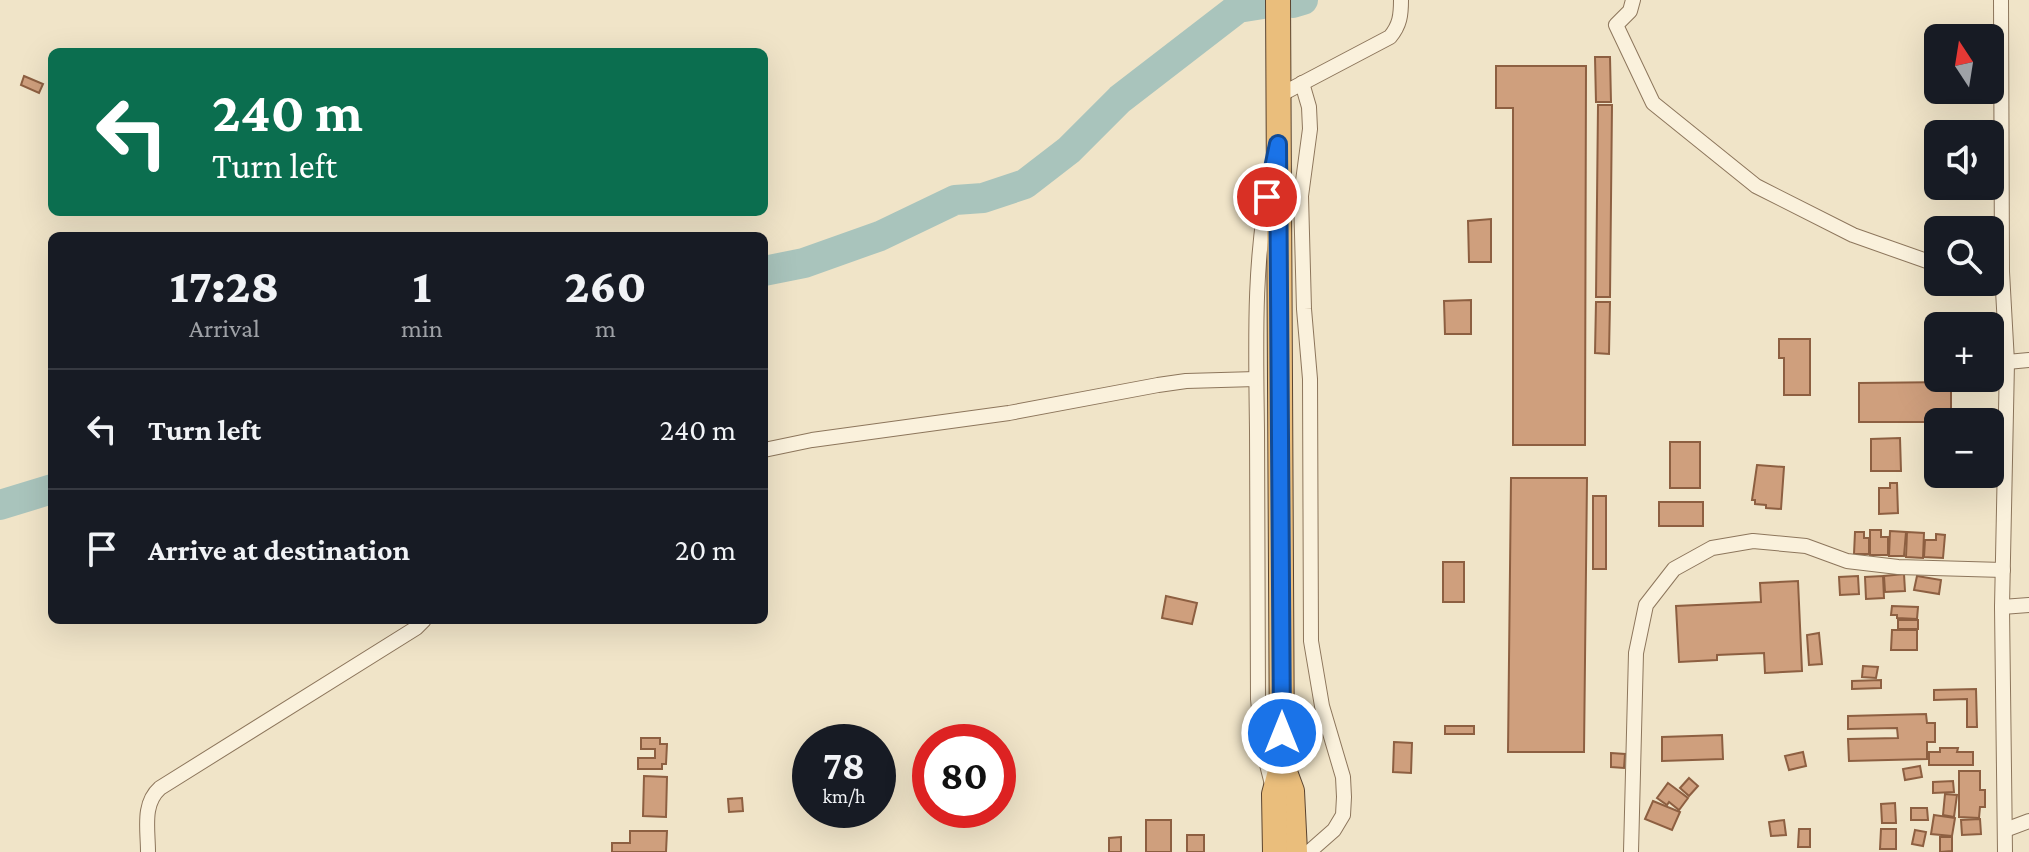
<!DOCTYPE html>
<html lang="en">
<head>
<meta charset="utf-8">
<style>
	body { margin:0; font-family:"Crimson Pro",serif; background:#20242c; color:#f1f3f6; height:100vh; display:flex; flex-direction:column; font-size:30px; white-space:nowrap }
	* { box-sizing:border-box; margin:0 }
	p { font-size:26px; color:#9ea1a6 }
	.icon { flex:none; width:44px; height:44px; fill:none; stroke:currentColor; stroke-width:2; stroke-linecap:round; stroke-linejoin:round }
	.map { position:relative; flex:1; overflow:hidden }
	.panel { position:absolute; left:48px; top:232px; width:720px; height:392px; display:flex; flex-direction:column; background:#171b24; border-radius:12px; box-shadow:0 8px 32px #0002 }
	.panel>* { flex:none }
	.top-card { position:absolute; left:48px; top:48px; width:720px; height:168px; border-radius:12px; box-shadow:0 8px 32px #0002; background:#0b6e4f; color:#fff; overflow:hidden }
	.needle { width:52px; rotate:348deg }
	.tools { position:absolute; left:1924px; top:24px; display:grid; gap:16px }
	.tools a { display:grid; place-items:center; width:80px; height:80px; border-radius:12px; background:#171b24; box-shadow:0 8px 32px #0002; font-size:40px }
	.speed { position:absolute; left:792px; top:724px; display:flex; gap:16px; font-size:40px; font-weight:700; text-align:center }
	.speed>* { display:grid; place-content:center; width:104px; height:104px; border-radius:50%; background:#171b24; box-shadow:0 8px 32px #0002; line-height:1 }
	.speed small { font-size:20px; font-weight:400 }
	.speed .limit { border:12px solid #d22; background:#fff; color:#111 }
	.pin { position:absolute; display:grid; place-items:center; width:68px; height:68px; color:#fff; margin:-34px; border:4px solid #fff; border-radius:50%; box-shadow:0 2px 8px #0007 }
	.me { position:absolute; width:88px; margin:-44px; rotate:0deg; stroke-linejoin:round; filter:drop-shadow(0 0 6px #0008) }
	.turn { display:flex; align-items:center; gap:28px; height:168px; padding:0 32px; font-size:36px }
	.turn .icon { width:104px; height:104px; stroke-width:2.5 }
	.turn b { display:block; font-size:56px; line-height:68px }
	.eta { display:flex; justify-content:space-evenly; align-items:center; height:136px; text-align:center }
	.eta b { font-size:48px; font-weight:800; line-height:56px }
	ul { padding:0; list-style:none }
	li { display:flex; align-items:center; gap:24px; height:120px; padding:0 32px; border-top:2px solid #363941 }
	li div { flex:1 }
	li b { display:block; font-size:30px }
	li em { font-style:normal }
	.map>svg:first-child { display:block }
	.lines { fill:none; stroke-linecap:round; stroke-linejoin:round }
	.river { stroke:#a9c4bc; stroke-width:30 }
	.building { fill:#cf9f7d; stroke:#8d5f41; stroke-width:2 }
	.minor-casing { stroke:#8d765c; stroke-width:16 }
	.trunk-casing { stroke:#5b4430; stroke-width:26 }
	.minor { stroke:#faf1dc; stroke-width:14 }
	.trunk { stroke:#eabe7c; stroke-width:24 }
	.route-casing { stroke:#114b97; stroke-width:20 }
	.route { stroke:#1a73e8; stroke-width:14 }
</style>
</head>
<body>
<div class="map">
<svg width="2029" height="852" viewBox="0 0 2029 852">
	<rect width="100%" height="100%" fill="#f0e4c8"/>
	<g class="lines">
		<g class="river">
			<path d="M1293,3l10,-3"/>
			<path d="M764,271l40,-8 76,-27 75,-36 28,-2 42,-14 44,-34 51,-51 118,-91 25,-4"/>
			<path d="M0,505l52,-16"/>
		</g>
	</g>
	<g class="building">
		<path d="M1595,57h15l1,45h-15z"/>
		<path d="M1496,66h90l-1,379h-72v-337h-17z"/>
		<path d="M24,76l19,8 -4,9 -18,-8z"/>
		<path d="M1598,105h14l-2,192h-14z"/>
		<path d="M1491,219v43h-22l-1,-41z"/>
		<path d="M1471,300v34h-26l-1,-33z"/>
		<path d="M1596,302h14l-1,52 -14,-1z"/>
		<path d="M1779,339h31v56h-26v-37h-5z"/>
		<path d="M1951,382v40h-92v-39z"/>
		<path d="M1900,438l1,33h-30v-32z"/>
		<rect x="1670" y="442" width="30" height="46"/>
		<path d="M1757,465l27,2 -3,42 -15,-1v-3l-11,-1v-4h-3z"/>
		<path d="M1511,478h76l-3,274h-76z"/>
		<path d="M1890,483h7l1,30 -19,1v-26h11z"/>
		<rect x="1593" y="496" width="13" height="73"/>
		<rect x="1659" y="502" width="44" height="24"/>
		<path d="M1870,530h11v7h7v18h-18z"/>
		<path d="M1890,531l16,1 -2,24h-15z"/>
		<path d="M1855,532h9v6h5v16h-15z"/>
		<path d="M1907,532l17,1 -1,25 -17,-1z"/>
		<path d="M1936,534l9,1 -2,23 -19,-1 1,-17h11z"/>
		<rect x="1443" y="562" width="21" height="40"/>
		<path d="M1904,574l1,17 -20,1 -1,-16z"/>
		<path d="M1858,576l1,18 -19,1 -1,-18z"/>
		<path d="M1883,576l1,22 -18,1 -1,-22z"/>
		<path d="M1917,576l24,4 -2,14 -25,-4z"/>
		<path d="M1798,581l4,90 -37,2 -1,-20 -47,2v5l-38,2 -3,-56 85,-4 -1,-19z"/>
		<path d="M1166,596l31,7 -5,21 -30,-6z"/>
		<path d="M1892,606l26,1 -1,12 -20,-1v-3h-6z"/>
		<rect x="1898" y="620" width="20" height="9"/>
		<path d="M1892,630h25v20h-26z"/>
		<path d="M1819,633l3,31 -13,1 -2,-30z"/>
		<path d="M1863,666l15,1 -2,11 -14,-1z"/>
		<path d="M1881,680v8l-29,1v-8z"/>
		<path d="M1976,689l1,38h-10v-28l-33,1v-10z"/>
		<path d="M1926,714l1,9h8v19h-8v17l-78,2 -1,-22 50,-1 -1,-10 -49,1v-13z"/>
		<rect x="1445" y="726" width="29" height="8"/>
		<path d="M1722,735l1,24 -61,2v-24z"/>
		<path d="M641,738h19v6h7l-1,20h-4v5h-24v-11h17v-9h-14z"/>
		<path d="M1394,742l18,1 -1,30 -18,-1z"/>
		<path d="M1940,748h18l-1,4h16v13h-44v-13h11z"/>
		<path d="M1803,752l3,14 -17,4 -4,-14z"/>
		<path d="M1611,753l14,1 -1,14 -13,-1z"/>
		<path d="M1920,766l2,11 -17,3 -2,-11z"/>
		<path d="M1959,771h21v19h5v17h-5l-1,11 -20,-1z"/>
		<path d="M644,776l23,1 -1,40 -23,-1z"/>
		<path d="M1689,778l9,8 -9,10 -9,-8z"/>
		<path d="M1953,781l1,11 -21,1v-11z"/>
		<path d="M1668,783l20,15 -9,12 -10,-8 -2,3 -10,-7z"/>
		<path d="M1945,794l12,1 -3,22 -11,-2z"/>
		<path d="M742,798l1,13 -14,1 -1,-13z"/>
		<path d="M1653,801l27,11 -8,18 -27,-11z"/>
		<path d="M1895,803l1,20h-14l-1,-19z"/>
		<path d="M1911,808h16l1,12h-17z"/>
		<path d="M1934,815l21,3 -3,18 -21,-2z"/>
		<path d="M1980,819l1,15 -19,1 -1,-15z"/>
		<rect x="1146" y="820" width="25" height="32"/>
		<path d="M1784,820l2,15 -15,1 -2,-14z"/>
		<path d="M1799,829h11v18h-12z"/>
		<path d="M1881,829h15v20h-16z"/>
		<path d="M1915,830l11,2 -3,14 -11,-2z"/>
		<path d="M630,831h37l-1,21h-54v-9h18z"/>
		<rect x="1187" y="835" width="17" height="17"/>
		<path d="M1121,837v15h-12v-14z"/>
		<path d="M1940,837h12v14l-12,1z"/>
	</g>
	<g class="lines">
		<defs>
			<g id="minor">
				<path d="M1633,0l-3,11 -14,14 37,78 103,83 97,49 85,30"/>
				<path d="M2001,0l1,272 5,90 -5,245 3,245"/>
				<path d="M1302,83l7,24 1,22 -9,67 3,113 6,70 1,262 11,65 21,71 1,20 -1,18 -9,15 -25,22"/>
				<path d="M1278,96l112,-59c10,-12 11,-22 11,-37"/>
				<path d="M1270,180c-17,82 -14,166 -13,250 0,89 1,179 1,269l5,50 10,39"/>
				<path d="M2007,362l22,-2"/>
				<path d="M764,450l48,-10 197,-27 149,-28 28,-4 70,-2"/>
				<path d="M2002,607l27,-2"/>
				<path d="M2005,830l24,-9"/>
				<path d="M148,852c0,-23 -6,-48 12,-64l256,-160 8,-8"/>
				<path d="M1631,852l5,-199 10,-48 28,-36 38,-21 41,-7 53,5 41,15 51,6 105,3"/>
			</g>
			<g id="trunk">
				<path d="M1282,764l10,27 3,61"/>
				<path d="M1275,852l-1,-58 8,-30 -4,-764"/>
			</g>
		</defs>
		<use href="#minor" class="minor-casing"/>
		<use href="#trunk" class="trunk-casing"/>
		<use href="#minor" class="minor"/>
		<use href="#trunk" class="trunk"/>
	</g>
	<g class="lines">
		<defs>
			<path id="route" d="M1267,197l11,-53 4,589"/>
		</defs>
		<use href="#route" class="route-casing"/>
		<use href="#route" class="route"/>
	</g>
</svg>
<div class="tools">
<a><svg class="needle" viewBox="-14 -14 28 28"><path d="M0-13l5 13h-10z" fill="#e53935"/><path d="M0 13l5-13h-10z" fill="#9ea1a6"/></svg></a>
<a><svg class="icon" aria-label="sound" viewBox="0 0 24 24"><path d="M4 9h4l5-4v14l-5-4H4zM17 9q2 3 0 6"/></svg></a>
<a><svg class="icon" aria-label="search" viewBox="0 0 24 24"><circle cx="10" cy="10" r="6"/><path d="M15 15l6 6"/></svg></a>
<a>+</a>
<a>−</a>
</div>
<div class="speed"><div>78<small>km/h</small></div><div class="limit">80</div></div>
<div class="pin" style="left:1267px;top:197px;background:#d93025"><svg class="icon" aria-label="arrive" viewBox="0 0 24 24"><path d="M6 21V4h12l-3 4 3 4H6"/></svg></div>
<svg class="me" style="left:1282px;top:733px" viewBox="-20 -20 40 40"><circle r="17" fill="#1a73e8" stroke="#fff" stroke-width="3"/><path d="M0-11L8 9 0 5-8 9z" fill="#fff"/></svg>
<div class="top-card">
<div class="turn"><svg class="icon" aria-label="left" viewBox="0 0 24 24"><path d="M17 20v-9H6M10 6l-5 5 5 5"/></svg><div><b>240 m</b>Turn left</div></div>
</div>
<section class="panel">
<div class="eta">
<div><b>17:28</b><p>Arrival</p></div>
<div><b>1</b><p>min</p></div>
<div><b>260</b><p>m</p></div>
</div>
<ul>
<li><svg class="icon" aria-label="left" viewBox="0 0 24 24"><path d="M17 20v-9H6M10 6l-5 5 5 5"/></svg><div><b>Turn left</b></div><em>240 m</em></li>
<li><svg class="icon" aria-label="arrive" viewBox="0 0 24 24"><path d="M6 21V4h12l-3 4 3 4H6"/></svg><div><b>Arrive at destination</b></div><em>20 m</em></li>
</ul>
</section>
</div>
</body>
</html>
